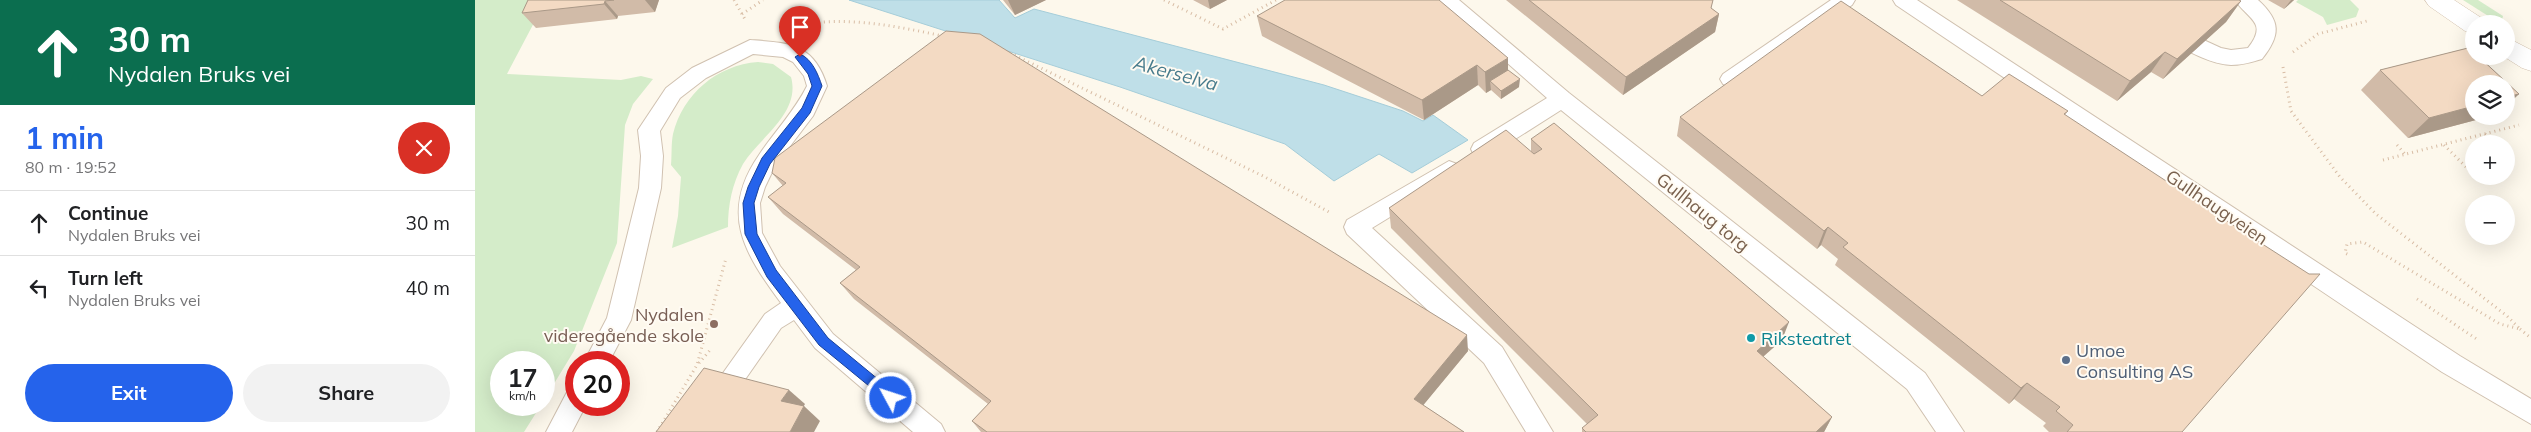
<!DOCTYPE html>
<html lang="en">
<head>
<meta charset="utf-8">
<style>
	body { margin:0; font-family:Mulish,sans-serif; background:#f2f2f2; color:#202124; height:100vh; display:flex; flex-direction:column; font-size:19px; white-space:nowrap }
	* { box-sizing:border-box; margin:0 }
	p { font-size:16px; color:#757577 }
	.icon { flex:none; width:28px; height:28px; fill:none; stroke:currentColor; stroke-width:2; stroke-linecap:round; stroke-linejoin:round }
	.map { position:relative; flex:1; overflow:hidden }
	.details { display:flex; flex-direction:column; background:#fff; width:475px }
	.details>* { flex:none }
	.banner { background:#0b6e4f; color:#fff; overflow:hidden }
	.buttons { position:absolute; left:1990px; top:15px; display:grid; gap:10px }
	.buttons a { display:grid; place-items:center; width:50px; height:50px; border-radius:50%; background:#fff; box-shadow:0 5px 20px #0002; font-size:25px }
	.speed { position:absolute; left:15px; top:351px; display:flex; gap:10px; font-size:25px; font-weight:700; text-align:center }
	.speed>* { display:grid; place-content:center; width:65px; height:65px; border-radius:50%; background:#fff; box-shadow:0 5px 20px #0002; line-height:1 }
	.speed small { font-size:12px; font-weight:400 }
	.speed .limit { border:8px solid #d22; background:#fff; color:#111 }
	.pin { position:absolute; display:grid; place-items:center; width:42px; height:42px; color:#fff; margin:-51px -21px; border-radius:50% 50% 50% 0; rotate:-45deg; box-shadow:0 0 5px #0007 }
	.pin .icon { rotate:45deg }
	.me { position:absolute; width:55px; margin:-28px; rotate:310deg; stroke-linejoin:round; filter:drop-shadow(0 0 4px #0008) }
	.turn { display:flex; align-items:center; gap:18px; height:105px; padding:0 25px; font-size:22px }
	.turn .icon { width:65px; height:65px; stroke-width:2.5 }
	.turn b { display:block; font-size:35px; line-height:42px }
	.round { display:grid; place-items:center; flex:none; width:52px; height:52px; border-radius:26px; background:#f2f2f2 }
	.summary { display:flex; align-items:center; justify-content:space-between; height:85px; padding:0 25px }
	h1 { font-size:30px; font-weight:700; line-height:38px; color:#2563eb }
	.primary-button { display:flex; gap:10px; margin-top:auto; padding:10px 25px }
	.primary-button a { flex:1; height:58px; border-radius:30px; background:#2563eb; color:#fff; font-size:20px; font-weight:700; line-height:58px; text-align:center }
	.primary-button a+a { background:#f2f2f2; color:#202124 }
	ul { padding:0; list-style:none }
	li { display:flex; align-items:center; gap:15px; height:65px; padding:0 25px; border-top:1px solid #e0e0e0 }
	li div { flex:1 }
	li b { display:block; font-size:19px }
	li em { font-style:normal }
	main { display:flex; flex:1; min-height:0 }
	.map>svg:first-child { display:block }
	.green { fill:#d4ecc9 }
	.water { fill:#bfdfe8; stroke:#a5cdd9 }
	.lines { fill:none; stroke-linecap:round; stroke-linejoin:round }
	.lane-casing { stroke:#d0c1b0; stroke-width:2 }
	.secondary-casing { stroke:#d3c1ae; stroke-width:1 }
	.path { stroke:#d8bda5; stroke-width:3; stroke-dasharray:1 4; stroke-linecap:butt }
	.lane { fill:#fff; fill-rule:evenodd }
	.secondary { fill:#fff; fill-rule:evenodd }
	.wall { fill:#d1bba8 }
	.shaded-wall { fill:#a98 }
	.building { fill:#f3dac3; stroke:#a98 }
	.route { fill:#2563eb; stroke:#184099 }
	.education-dot { fill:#8d6e63; stroke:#fffbf3; stroke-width:2 }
	.culture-dot { fill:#0f9aa8; stroke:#fffbf3; stroke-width:2 }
	.service-dot { fill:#5c6f8a; stroke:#fffbf3; stroke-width:2 }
	.labels { text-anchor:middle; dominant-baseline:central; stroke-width:4; stroke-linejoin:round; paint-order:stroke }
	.street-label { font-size:18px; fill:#79604d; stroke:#fffbf3 }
	.education-label { font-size:18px; fill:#785e54; stroke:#fffbf3; text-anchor:end }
	.culture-label { font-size:18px; fill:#0d838f; stroke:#fffbf3; text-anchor:start }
	.service-label { font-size:18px; fill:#4e5e75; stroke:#fffbf3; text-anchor:start }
	.water-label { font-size:19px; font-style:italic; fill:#477b8c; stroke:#fffbf3 }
</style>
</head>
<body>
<main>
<section class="details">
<div class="banner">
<div class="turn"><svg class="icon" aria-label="ahead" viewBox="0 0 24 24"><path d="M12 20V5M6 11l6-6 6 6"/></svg><div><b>30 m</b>Nydalen Bruks vei</div></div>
</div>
<div class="summary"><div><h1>1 min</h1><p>80 m · 19:52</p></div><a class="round" style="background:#d93025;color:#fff"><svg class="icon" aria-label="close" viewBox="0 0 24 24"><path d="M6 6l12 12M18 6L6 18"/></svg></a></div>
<ul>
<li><svg class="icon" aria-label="ahead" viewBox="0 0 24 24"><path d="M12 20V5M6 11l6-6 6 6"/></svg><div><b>Continue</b><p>Nydalen Bruks vei</p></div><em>30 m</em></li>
<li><svg class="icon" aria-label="left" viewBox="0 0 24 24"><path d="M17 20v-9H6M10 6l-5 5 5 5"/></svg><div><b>Turn left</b><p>Nydalen Bruks vei</p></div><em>40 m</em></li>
</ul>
<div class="primary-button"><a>Exit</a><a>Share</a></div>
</section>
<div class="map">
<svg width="2056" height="432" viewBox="0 0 2056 432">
	<rect width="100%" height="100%" fill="#fdf8ec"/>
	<g class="green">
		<path d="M0,0h71l-39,74 114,6 20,-4 12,3 -20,25 -8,21 -8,118 -43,108 -30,49v-38h-43v43h40l-17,27h-49z"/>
		<path d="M1823,0h52l9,9 -3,8 -29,8 -4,-8 -27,-15z"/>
		<path d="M1988,0h15l25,16 -1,4 -9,-1z"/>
		<path d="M283,62l15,2 18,13c10,36 -31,60 -48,87 -11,20 -15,41 -15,63l-56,21 6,-32 3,-39 -10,-12c1,-10 0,-21 2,-31 10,-40 44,-69 85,-72z"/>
	</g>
	<path class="water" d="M374,0h150l16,18 19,-9 290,76 79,26 20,10 10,-6 35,25 -56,33 -33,-19 -45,27 -49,-37 -165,-57z"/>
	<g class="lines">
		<defs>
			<g id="lane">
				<path d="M961,0h23l110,93 356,280 39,59h-28l-29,-43 -346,-279 -71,45 -8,2 -8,-2 -3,-6 3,-6 73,-45z"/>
				<path d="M1356,0h24l-3,5 -115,79 -7,3 -7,-3 -3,-5 3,-5z"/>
				<path d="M1418,0h24l543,356 71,43v25l-89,-52 -546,-367z"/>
				<path d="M1640,0h24l58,37 24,11 10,2 17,-2c21,-26 -1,-29 -13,-48h23c23,21 23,35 4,59 -10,3 -20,6 -31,6 -37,-2 -82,-40 -113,-60z"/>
				<path d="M275,40c39,3 64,3 77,46l-14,30 -38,50 -10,21 -5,16 2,30 18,33 53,68 108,90 4,8h-32l-98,-84 -21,-28 -13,8 -37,53 -9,3 -9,-3 -3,-8 42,-59 16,-11c-37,-50 -62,-90 -22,-148 16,-24 35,-43 48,-69l-3,-10 -11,-14 -10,-5 -30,-3 -47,24 -26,20 -20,33 3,25 -2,32 -30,132 -22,42h-25l23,-44 32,-130 2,-32 -3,-26 28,-42 26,-20z"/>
				<path d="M974,161l8,3 3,6 -3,6 -85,52 130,119 51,85h-27l-42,-69 -137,-129 -3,-7 3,-7z"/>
				<path d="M101,389v16h10l-14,27h-26l21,-40z"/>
			</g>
			<g id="secondary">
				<path d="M1950,0h29l29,19 2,5h-11v10l-9,-3 -36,-25z"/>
				<path d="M2031,37l25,13v21l-9,-3 -19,-12h3z"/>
			</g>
		</defs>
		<use href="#lane" class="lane-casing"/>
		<use href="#secondary" class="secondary-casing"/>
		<g class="path">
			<path d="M259,0l12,21"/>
			<path d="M689,0l59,29 53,-29"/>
			<path d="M267,14l21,-14"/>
			<path d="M324,25c49,-9 96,1 144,11"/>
			<path d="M1818,52l25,-18 49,-13"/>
			<path d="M535,53l253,123 66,36"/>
			<path d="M1808,67l8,44 49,66 36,37 131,102 13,13 -20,-5 -137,-82 -16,2 -2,9 4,2"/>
			<path d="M2010,134l11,10"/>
			<path d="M1922,145l8,9"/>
			<path d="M1969,145l26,26 4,-1"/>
			<path d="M2031,154l6,6 -6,1"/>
			<path d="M1908,160l136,-35"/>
			<path d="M1942,299l61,41"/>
			<path d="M2045,329l11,9"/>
			<path d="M224,363l12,-14"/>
			<path d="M182,432l40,-67 29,-107"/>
		</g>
		<use href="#lane" class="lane"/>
		<use href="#secondary" class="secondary"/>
	</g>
	<g class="wall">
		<path d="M53,0h131l-4,12 -37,4 -1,3 -81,9 -14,-15z"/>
		<path d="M528,0h43l-31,15z"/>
		<path d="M718,0h34l-17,9z"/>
		<path d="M1031,0h207l-2,8 8,6 -4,18 -92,63z"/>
		<path d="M1482,0h282l2,1 -15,21 -63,57 -12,-7 -34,29z"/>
		<path d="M1793,0h26l-10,9z"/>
		<path d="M782,16l251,54 11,17 -18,12 -10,-9 -5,3 -8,-8 -54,35 -162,-84z"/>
		<path d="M1993,48l6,5v3h4l41,38 -13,12v-22h-32v32h17l-83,22 -47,-48 19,-20z"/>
		<path d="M1507,96l86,15 -3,4 117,317h-133l-6,-6 3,-3 -32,-24 -5,5 -174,-139 3,-6 -17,-14 -4,4 -140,-113 3,-19z"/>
		<path d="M1056,139l251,201 -19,17 69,60 -8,15h-242v-4l5,-4 -196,-196 -2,-20 142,-56z"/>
		<path d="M297,173l696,178 -45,54 41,27h-483l-9,-11 16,-17 -134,-105 -14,-16 16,-13 -73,-56 -15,-17 15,-11z"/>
	</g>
	<g class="shaded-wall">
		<path d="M170,0h14l-4,12z"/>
		<path d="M533,0h38l-31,15z"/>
		<path d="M733,0h19l-17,9z"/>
		<path d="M1816,0h3l-10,9z"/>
		<path d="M130,1l13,15 -1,3 -13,-15z"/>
		<path d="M1766,1l-15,21 -63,57 14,-20z"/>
		<path d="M1244,14l-4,18 -92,63 3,-18z"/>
		<path d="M1690,52l-14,20 -34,29 13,-20z"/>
		<path d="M1033,58v21l-18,2 1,9 -5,3 -1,-21z"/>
		<path d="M1002,65l1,20 -54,35 -2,-20z"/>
		<path d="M1045,79l-1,8 -18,12v-8z"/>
		<path d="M2044,94l-13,12v-9z"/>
		<path d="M1999,106v10h17l-83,22 21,-20z"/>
		<path d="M1353,227l-7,18 -4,4 7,-18z"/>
		<path d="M1314,322l-7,18 -32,28 7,-17z"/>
		<path d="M992,335l1,16 -52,63 -2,-15z"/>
		<path d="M1552,383l-13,16 -5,5 12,-16z"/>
		<path d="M314,390l16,14 -7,12 -17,-15z"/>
		<path d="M329,406l16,15 -6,11h-24z"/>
		<path d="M1357,417l-8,15h-8z"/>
	</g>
	<g class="building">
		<path d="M53,0h86l-9,1 -1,3 -82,9z"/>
		<path d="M810,0h154l69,58 -23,14 -8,-7 -55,35 -165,-84z"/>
		<path d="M1054,0h184l-2,8 8,6 -93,63z"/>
		<path d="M1525,0h239l2,1 -64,58 -12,-7 -35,29z"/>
		<path d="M1366,1l141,95 27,-22 59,37 -4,3 189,124 56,36h11l-138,158h-115l6,-7 -17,-14 4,-4 -33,-24 -6,5 -178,-141 5,-4 -20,-16 -4,4 -144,-114z"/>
		<path d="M471,31l34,3 487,301 -53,64 50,33h-477l-15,-11 19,-20 -151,-118 20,-16 -92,-70 18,-14 -14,-10 3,-15z"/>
		<path d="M1993,48l6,5v3h4l41,38 -13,3v-13h-32v22l-45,12 -49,-48z"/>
		<path d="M1033,70l12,9 -19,12 -11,-10z"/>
		<path d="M1079,123l235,199 -32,29 75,66 -16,15h-230l-4,-4 16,-13 -209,-207 117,-78 28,24 8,-5 -11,-10z"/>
		<path d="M229,368l85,22 -8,11 23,5 -14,26h-134z"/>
	</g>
	<path class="route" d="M325,54c12,5 18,20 22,32l-12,27 -40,51 -11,23 -5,16 3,31 19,36 52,68 68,56 2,4 -7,6 -72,-59 -52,-68 -22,-43 -2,-31 5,-16 14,-29 40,-50 10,-22 -4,-12 -13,-17z"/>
	<circle class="education-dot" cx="239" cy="324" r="5"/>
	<circle class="culture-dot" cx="1276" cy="338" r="5"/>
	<circle class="service-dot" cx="1591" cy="360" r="5"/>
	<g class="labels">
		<g class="street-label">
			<text transform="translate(1742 207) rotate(34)">Gullhaugveien</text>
			<text transform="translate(1228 212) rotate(39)">Gullhaug torg</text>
		</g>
		<g class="education-label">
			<text x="229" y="314">Nydalen<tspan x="229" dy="21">videregående skole</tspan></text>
		</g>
		<g class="culture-label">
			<text x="1286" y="338">Riksteatret</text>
		</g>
		<g class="service-label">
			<text x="1601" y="350">Umoe<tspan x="1601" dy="21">Consulting AS</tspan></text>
		</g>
		<g class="water-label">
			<text transform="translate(701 73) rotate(15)">Akerselva</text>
		</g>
	</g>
</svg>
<div class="buttons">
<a><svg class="icon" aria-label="sound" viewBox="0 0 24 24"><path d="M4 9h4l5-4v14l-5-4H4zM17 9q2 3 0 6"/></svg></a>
<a><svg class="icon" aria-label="layers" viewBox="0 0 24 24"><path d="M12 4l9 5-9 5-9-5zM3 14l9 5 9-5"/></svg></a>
<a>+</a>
<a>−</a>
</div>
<div class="speed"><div>17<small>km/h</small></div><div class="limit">20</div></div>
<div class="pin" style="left:325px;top:57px;background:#d93025"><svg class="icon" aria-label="arrive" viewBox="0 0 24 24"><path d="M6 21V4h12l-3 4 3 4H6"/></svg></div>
<svg class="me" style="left:416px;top:398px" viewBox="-20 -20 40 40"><circle r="17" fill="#2563eb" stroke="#fff" stroke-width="3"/><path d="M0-11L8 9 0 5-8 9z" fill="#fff"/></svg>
</div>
</main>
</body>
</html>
